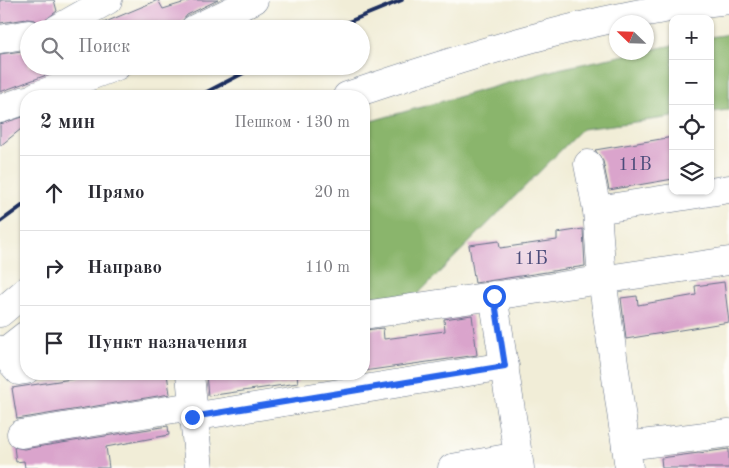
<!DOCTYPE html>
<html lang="ru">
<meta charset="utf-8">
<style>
:root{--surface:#fff;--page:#f7f7f7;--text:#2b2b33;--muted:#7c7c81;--line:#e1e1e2}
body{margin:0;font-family:"Old Standard TT",serif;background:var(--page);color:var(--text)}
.controls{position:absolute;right:15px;top:15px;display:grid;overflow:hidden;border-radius:10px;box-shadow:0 1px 4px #0004}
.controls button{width:45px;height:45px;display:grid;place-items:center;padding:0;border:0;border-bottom:1px solid var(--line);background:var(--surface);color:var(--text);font:25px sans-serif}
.compass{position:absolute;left:609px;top:15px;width:45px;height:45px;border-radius:50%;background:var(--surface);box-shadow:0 1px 4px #0004;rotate:293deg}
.stop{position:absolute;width:15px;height:15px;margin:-11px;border:4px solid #2563eb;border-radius:50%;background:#fff}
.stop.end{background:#2563eb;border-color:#fff;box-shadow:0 1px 5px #0008}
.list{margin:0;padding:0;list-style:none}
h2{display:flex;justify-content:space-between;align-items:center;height:65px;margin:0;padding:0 20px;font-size:21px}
h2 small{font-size:16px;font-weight:400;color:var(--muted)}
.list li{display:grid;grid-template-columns:32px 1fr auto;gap:15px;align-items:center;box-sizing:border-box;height:75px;padding:0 20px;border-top:1px solid var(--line)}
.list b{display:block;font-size:19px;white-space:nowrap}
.list em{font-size:16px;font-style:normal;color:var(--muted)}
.icon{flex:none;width:28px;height:28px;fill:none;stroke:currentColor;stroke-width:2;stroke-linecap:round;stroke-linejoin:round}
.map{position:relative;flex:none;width:729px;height:468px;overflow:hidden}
.search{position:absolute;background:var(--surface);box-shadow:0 1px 4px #0004;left:20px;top:20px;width:350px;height:55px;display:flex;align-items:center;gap:12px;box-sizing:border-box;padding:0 18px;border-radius:28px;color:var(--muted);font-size:19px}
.panel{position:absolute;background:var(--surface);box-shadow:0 1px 4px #0004;left:20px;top:90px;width:350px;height:290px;border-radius:20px}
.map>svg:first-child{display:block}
</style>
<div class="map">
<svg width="729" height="468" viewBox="0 0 729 468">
<rect width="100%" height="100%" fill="#fdfcf7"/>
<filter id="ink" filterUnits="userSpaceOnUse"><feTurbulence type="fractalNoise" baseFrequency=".02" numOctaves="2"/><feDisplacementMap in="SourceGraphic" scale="10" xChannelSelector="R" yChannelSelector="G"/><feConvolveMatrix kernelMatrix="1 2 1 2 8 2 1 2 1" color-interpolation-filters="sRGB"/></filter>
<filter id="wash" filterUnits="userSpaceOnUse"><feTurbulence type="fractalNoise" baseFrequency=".0096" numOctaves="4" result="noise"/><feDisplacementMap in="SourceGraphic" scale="20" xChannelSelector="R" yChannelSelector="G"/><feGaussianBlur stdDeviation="1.12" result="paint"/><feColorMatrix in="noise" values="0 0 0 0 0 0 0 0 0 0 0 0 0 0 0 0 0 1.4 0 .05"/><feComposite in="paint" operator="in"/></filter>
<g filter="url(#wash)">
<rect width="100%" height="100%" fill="#f1edd7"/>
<!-- forest -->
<g fill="#8ab56c" stroke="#527265">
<polygon points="729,34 729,110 710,112 710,37"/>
<polygon points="673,45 673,117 582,129 417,295 364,302 364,123 558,69"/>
</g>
<g id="blocks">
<!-- building -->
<g fill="#daa4cc">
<polygon points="0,0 54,0 57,11 44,21 42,26 35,20 27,19 0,23"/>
<polygon points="158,0 163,9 192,0 218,0 187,15 180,24 168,29 89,29"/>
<polygon points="29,50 29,66 71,66 0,92 0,54"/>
<polygon points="26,116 26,125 0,146 0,124"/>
<polygon points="673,137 673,179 609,190 603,161 595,150"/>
<polygon points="583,229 585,266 475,283 469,245 499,241 500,248 557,240 557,233"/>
<polygon points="724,282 729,322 626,339 621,298 637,296 638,305 696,295 695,286"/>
<polygon points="472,315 477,355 364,371 364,330 383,328 384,339 445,331 444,319"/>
<polygon points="105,374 167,374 170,394 17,419 12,388"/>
<polygon points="206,374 297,374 298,383 208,396"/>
<polygon points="168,426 169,435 106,447 109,468 25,468 24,461 16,462 14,447 24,449"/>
<polygon points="729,449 729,468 662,468 661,458"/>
</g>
</g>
</g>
<g filter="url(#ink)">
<use href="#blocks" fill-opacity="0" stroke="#667288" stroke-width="1"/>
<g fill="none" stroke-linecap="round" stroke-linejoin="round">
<!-- minor casing -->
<g stroke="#667288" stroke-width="29">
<g id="minor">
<polyline points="57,29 108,0"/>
<polyline points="194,29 254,0"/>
<polyline points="0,39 29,34"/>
<polyline points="36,96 117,66"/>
<polyline points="0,109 26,100"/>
<polyline points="588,164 597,210 602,279 629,468"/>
<polyline points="597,210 729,189"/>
<polyline points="493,295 520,468"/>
<polyline points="364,315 729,261"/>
<polyline points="0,350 19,371 26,370"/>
<polyline points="3,353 26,335"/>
<polyline points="190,374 199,468"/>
<polyline points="192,417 505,366"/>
<polyline points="21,434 192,406"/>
<polyline points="626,446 729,433"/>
<polyline points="452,468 518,456"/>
</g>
</g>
<!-- major casing -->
<g stroke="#667288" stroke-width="29">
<g id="major">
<path d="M347,96C469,55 600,13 729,0"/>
<polyline points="0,313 26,291"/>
</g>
</g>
<!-- minor -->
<use href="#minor" stroke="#fff" stroke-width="28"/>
<!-- major -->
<use href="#major" stroke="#fff" stroke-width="28"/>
<!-- rail -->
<g stroke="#1b2f5e" stroke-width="4">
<polyline points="331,29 402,0"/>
<polyline points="199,96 257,66"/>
<polyline points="0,222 26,203"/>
</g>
</g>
</g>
<g fill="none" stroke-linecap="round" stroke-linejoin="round" filter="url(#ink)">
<!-- route -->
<polyline stroke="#2563eb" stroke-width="6" points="192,417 505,366 494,296"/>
</g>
<g text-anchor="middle" stroke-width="4.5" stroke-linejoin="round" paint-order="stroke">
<!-- number labels -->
<g font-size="18" fill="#4b4c7a">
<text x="635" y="170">11В</text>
<text x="531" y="264">11Б</text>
</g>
</g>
</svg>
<div class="controls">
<button>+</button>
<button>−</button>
<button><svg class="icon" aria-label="locate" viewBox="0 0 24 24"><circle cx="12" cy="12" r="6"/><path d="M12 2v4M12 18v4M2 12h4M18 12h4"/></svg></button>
<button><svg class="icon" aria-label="layers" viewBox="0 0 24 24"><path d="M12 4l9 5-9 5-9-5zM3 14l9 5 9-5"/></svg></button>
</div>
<svg class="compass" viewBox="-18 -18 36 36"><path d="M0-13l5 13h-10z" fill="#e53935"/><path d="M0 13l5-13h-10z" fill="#7c7c81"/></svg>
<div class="stop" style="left:494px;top:296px"></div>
<div class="stop end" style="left:192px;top:417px"></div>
<div class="search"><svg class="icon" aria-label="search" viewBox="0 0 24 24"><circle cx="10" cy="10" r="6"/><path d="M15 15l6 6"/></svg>Поиск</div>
<section class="panel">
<h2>2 мин<small>Пешком · 130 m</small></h2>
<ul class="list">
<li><svg class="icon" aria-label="ahead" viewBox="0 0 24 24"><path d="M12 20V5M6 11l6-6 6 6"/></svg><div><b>Прямо</b></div><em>20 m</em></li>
<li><svg class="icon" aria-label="right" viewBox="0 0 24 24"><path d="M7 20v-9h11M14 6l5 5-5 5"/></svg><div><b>Направо</b></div><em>110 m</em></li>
<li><svg class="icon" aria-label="arrive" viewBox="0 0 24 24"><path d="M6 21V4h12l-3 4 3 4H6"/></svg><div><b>Пункт назначения</b></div></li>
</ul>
</section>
</div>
